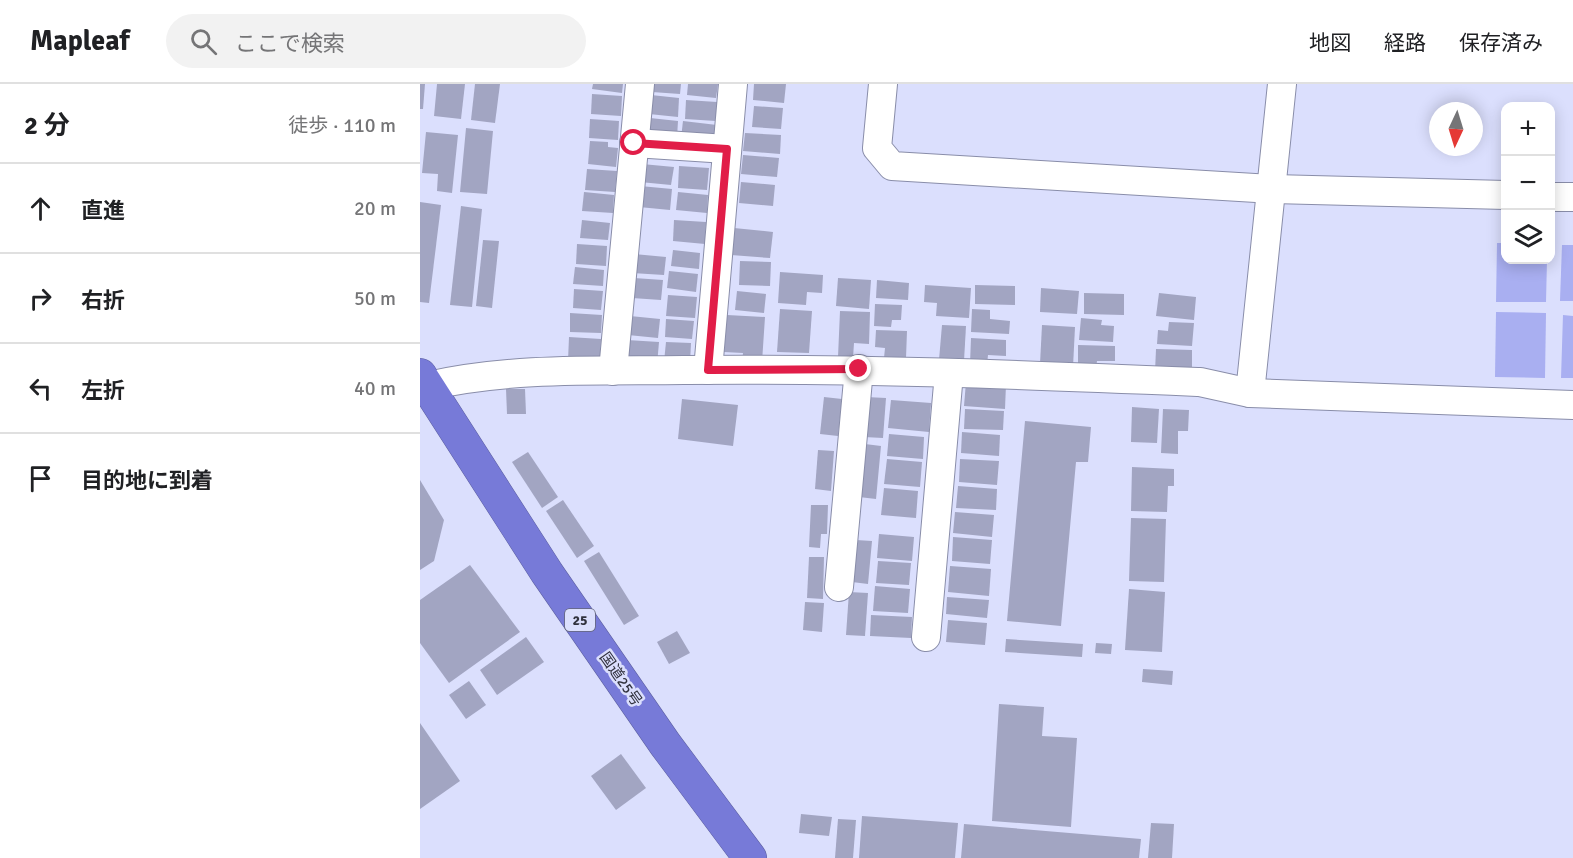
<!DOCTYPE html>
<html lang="ja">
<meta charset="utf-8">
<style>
:root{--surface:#fff;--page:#f2f2f2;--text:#202124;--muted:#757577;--line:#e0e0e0}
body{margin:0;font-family:Signika,"Noto Sans JP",sans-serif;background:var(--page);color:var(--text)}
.controls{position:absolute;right:18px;top:18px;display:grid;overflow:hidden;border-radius:12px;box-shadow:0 3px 15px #0003}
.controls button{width:54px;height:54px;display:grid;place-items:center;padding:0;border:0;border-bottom:2px solid var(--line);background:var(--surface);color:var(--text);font:30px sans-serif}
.compass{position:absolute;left:1009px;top:18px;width:54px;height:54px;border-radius:50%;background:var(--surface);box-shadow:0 3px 15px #0003;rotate:184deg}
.stop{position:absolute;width:18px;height:18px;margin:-14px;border:4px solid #e11d48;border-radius:50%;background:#fff}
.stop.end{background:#e11d48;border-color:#fff;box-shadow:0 2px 6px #0008}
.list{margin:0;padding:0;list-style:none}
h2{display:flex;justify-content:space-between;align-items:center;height:78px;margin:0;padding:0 24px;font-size:26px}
h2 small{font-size:20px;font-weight:400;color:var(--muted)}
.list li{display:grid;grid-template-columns:39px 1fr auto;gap:18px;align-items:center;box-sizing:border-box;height:90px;padding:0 24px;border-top:2px solid var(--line)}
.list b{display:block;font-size:22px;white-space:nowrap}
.list em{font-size:20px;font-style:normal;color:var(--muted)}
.icon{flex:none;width:33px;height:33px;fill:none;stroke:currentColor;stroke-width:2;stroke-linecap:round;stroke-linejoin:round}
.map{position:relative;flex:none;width:1153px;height:774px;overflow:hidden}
header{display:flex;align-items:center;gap:36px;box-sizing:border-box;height:84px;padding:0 30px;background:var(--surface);border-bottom:2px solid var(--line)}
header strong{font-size:28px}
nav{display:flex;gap:33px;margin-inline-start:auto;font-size:21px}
.search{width:420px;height:54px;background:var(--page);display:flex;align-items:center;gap:15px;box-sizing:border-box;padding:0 21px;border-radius:33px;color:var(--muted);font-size:22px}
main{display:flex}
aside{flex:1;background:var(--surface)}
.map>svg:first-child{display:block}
</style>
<header>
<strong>Mapleaf</strong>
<div class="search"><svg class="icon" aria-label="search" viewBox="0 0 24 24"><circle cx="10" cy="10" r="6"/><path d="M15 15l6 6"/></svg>ここで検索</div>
<nav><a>地図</a><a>経路</a><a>保存済み</a></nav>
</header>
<main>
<aside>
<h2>2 分<small>徒歩 · 110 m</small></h2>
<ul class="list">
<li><svg class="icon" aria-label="ahead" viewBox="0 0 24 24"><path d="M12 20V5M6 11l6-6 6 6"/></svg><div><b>直進</b></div><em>20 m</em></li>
<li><svg class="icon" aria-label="right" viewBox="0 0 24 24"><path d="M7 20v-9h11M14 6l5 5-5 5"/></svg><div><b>右折</b></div><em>50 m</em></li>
<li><svg class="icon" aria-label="left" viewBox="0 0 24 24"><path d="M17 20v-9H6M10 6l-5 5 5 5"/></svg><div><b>左折</b></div><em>40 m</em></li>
<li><svg class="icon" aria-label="arrive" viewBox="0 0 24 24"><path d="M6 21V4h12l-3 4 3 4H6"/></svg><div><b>目的地に到着</b></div></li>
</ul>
</aside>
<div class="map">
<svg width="1153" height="774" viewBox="0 0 1153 774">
<rect width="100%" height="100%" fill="#dbdffd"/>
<!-- green -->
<g fill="#a9aff1">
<polygon points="1077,159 1085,159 1086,176 1127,176 1126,218 1076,218"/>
<polygon points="1142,161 1153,161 1153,217 1140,217"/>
<polygon points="1076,228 1126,229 1125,294 1075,293"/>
<polygon points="1143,231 1153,232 1153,294 1141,294"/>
</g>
<!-- building -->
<g fill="#a2a5c2">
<polygon points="0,0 5,0 3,25 0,25"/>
<polygon points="17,0 45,0 41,35 14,32"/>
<polygon points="55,0 80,0 75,39 51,36"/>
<polygon points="173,0 203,0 202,9 172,5"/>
<polygon points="232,0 261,0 260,10 232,8"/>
<polygon points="268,0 298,0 296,14 267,11"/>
<polygon points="334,0 366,0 364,19 333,16"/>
<polygon points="172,10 202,12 201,32 171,30"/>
<polygon points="231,11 259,14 258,33 229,30"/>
<polygon points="266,16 297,18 296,37 265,35"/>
<polygon points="334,22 363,24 361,45 332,43"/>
<polygon points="230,34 258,37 257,54 228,52"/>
<polygon points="170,35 199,37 198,56 169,54"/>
<polygon points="263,37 297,41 296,57 261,54"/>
<polygon points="46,44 73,47 67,110 40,108"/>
<polygon points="6,48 38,51 32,109 17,107 18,90 2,89"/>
<polygon points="325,49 361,51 360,70 323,67"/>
<polygon points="170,57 188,58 188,63 198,64 196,83 168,80"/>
<polygon points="323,71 359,74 357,93 321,90"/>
<polygon points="222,80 254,83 251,101 220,98"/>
<polygon points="259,82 289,84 287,106 258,104"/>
<polygon points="167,85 197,87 195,108 165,106"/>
<polygon points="321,98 355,101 353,122 319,119"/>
<polygon points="220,102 252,105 250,126 219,123"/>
<polygon points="164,108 194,111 193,129 162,127"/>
<polygon points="258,108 288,111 287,129 256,126"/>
<polygon points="0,118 21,121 9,219 0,218"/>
<polygon points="41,122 62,125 52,223 30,221"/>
<polygon points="162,136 190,139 188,156 160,154"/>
<polygon points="254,136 286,138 285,160 253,157"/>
<polygon points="314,144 353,148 350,174 311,171"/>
<polygon points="63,156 79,157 72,224 56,222"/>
<polygon points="157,160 187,162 186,182 156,180"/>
<polygon points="253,166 280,169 279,185 251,182"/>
<polygon points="214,170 246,173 244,191 212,189"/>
<polygon points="320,177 351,178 350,202 319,201"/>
<polygon points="155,183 184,186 183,202 153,200"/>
<polygon points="249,187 278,190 276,208 247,204"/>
<polygon points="360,188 403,191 402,209 387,208 386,221 358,219"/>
<polygon points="214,194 243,196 241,216 212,214"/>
<polygon points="418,194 451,196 449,225 416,222"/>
<polygon points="457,196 489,199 488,216 456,214"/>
<polygon points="505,201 551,204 549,234 516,232 517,219 504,218"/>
<polygon points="555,201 595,202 595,221 555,220"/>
<polygon points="621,204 659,207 657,230 620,228"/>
<polygon points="154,205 183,207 181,226 153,224"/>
<polygon points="317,207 346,210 344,229 315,226"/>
<polygon points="664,209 704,210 704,231 664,230"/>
<polygon points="739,209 776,213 774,236 736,232"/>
<polygon points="248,211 277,213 275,234 246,232"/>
<polygon points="455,220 482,221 481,236 472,236 471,243 454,242"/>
<polygon points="360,225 392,227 389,269 357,268"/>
<polygon points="552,225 570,226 570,235 590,237 589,250 551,248"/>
<polygon points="420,227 450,228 449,260 434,259 433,274 418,273"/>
<polygon points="150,229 182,231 181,249 150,248"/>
<polygon points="307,231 345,233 342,278 322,277 323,269 304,268"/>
<polygon points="210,232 240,235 238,254 208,251"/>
<polygon points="661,234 682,236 681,241 694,242 693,258 659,256"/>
<polygon points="246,235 274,237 272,255 245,253"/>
<polygon points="749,238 774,239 772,262 737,260 738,246 748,247"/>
<polygon points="522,241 546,242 544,277 519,276"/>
<polygon points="622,241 655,243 653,283 620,280"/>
<polygon points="456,246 487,247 486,274 464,274 465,264 455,263"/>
<polygon points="149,253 181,255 180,279 148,277"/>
<polygon points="551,254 586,256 586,272 568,271 567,281 550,280"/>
<polygon points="207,256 239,258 237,281 206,278"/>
<polygon points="246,258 271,259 270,279 244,278"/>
<polygon points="658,261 695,262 695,277 677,277 676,284 658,284"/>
<polygon points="736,265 772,266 772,289 735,288"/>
<polygon points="546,298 586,300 585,325 544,322"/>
<polygon points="86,305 105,305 106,330 87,330"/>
<polygon points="404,313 422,315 418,352 400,350"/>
<polygon points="446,313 466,314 463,354 444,353"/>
<polygon points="262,315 318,321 313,362 258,355"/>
<polygon points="471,316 511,319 509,348 468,344"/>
<polygon points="712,323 739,325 737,359 711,358"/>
<polygon points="545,325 584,327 583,346 544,345"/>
<polygon points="743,325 769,326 768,347 758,347 758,370 741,369"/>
<polygon points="605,337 671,343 668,378 656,378 641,542 587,537"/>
<polygon points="542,348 580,351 579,372 541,369"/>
<polygon points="469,350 504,353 503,375 467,372"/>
<polygon points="445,360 461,362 456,415 439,413"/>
<polygon points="398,366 414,367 411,407 395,405"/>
<polygon points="108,368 138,413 122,424 92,378"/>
<polygon points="467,375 502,378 500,403 464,400"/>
<polygon points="540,375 579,377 577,401 539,398"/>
<polygon points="712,383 754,385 754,402 748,402 747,428 711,427"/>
<polygon points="0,396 24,436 14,477 0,486"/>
<polygon points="538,402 577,405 576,426 536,424"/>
<polygon points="464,404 498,407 496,434 461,431"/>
<polygon points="143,416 174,462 157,474 126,427"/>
<polygon points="391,421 408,421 407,450 401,450 400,464 389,463"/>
<polygon points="535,428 574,431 572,453 533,449"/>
<polygon points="711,434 746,435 744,498 709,497"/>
<polygon points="459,450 494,453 492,477 457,474"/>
<polygon points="533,453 572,456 570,480 532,477"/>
<polygon points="436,456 452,457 448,500 432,498"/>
<polygon points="179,468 219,532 204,541 164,477"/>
<polygon points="389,473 404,473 403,515 387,514"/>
<polygon points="458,477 491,479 489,501 456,499"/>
<polygon points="50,481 100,548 29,599 0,559 0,516"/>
<polygon points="530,482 571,485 569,512 528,508"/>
<polygon points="455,502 490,505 488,529 453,527"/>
<polygon points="709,505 745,508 742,568 705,566"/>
<polygon points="429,508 448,509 445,552 426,551"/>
<polygon points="527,513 569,516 567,534 526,530"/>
<polygon points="385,518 404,519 402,548 383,546"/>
<polygon points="451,531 492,533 491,554 450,552"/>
<polygon points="528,536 567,539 565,561 526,558"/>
<polygon points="257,547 270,569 249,580 237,558"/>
<polygon points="106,553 124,578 77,611 60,586"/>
<polygon points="586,555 663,560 662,573 585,568"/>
<polygon points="676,559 692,560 691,570 675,569"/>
<polygon points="723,585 753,587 752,601 722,598"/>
<polygon points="49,597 66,621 46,635 29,611"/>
<polygon points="579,620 624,623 622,652 657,654 651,743 572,737"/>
<polygon points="0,639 40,697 0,725"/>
<polygon points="201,670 226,704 196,726 171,692"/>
<polygon points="381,730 412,733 409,752 379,749"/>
<polygon points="442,732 538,739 535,774 439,774"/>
<polygon points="418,735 436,736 433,774 415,774"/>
<polygon points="731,739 754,740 752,774 728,774"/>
<polygon points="544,740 721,755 719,774 541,774"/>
</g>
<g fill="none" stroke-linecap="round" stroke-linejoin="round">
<!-- street casing -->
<g stroke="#898da9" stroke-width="30">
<g id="street">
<polyline points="463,0 457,64 472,82 853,105 1086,111"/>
<polyline points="214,59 307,65"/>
<polyline points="1130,113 1153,113"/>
<polyline points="288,286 313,0"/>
<polyline points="193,287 220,0"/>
<path d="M8,302C91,283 179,287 264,286C437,284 608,291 780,298L830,309L1153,321"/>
<polyline points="830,309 862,0"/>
<polyline points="419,503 439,285"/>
<polyline points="506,553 529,289"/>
</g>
</g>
<!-- highway casing -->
<g stroke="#5e61a2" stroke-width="34">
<polyline id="highway" points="0,291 127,489 245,660 330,774"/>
</g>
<!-- street -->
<use href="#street" stroke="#fff" stroke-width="28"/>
<!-- highway -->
<use href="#highway" stroke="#777ad8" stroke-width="33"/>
</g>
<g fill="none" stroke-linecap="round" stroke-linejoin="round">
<!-- route -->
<polyline stroke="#e11d48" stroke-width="8" points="214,59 307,65 288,286 439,285"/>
</g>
<g text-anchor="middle" stroke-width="5" stroke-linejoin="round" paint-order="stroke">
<!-- shield labels -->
<rect fill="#dbdffd" stroke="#646677" stroke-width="1.5" x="145" y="525" width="30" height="22" rx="4.5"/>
<g font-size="14" font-weight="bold" fill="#31323e">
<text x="160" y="541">25</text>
</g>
<!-- street labels -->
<g font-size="15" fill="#31323e" stroke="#dbdffd">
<text transform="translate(201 595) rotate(55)" y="5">国道25号</text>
</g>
</g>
</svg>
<div class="controls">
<button>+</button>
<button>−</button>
<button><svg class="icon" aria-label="layers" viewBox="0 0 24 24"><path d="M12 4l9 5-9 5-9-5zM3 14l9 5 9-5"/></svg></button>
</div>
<svg class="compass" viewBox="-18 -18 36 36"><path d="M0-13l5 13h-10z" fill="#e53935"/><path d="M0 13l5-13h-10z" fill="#757577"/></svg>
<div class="stop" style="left:214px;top:59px"></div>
<div class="stop end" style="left:439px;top:285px"></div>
</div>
</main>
